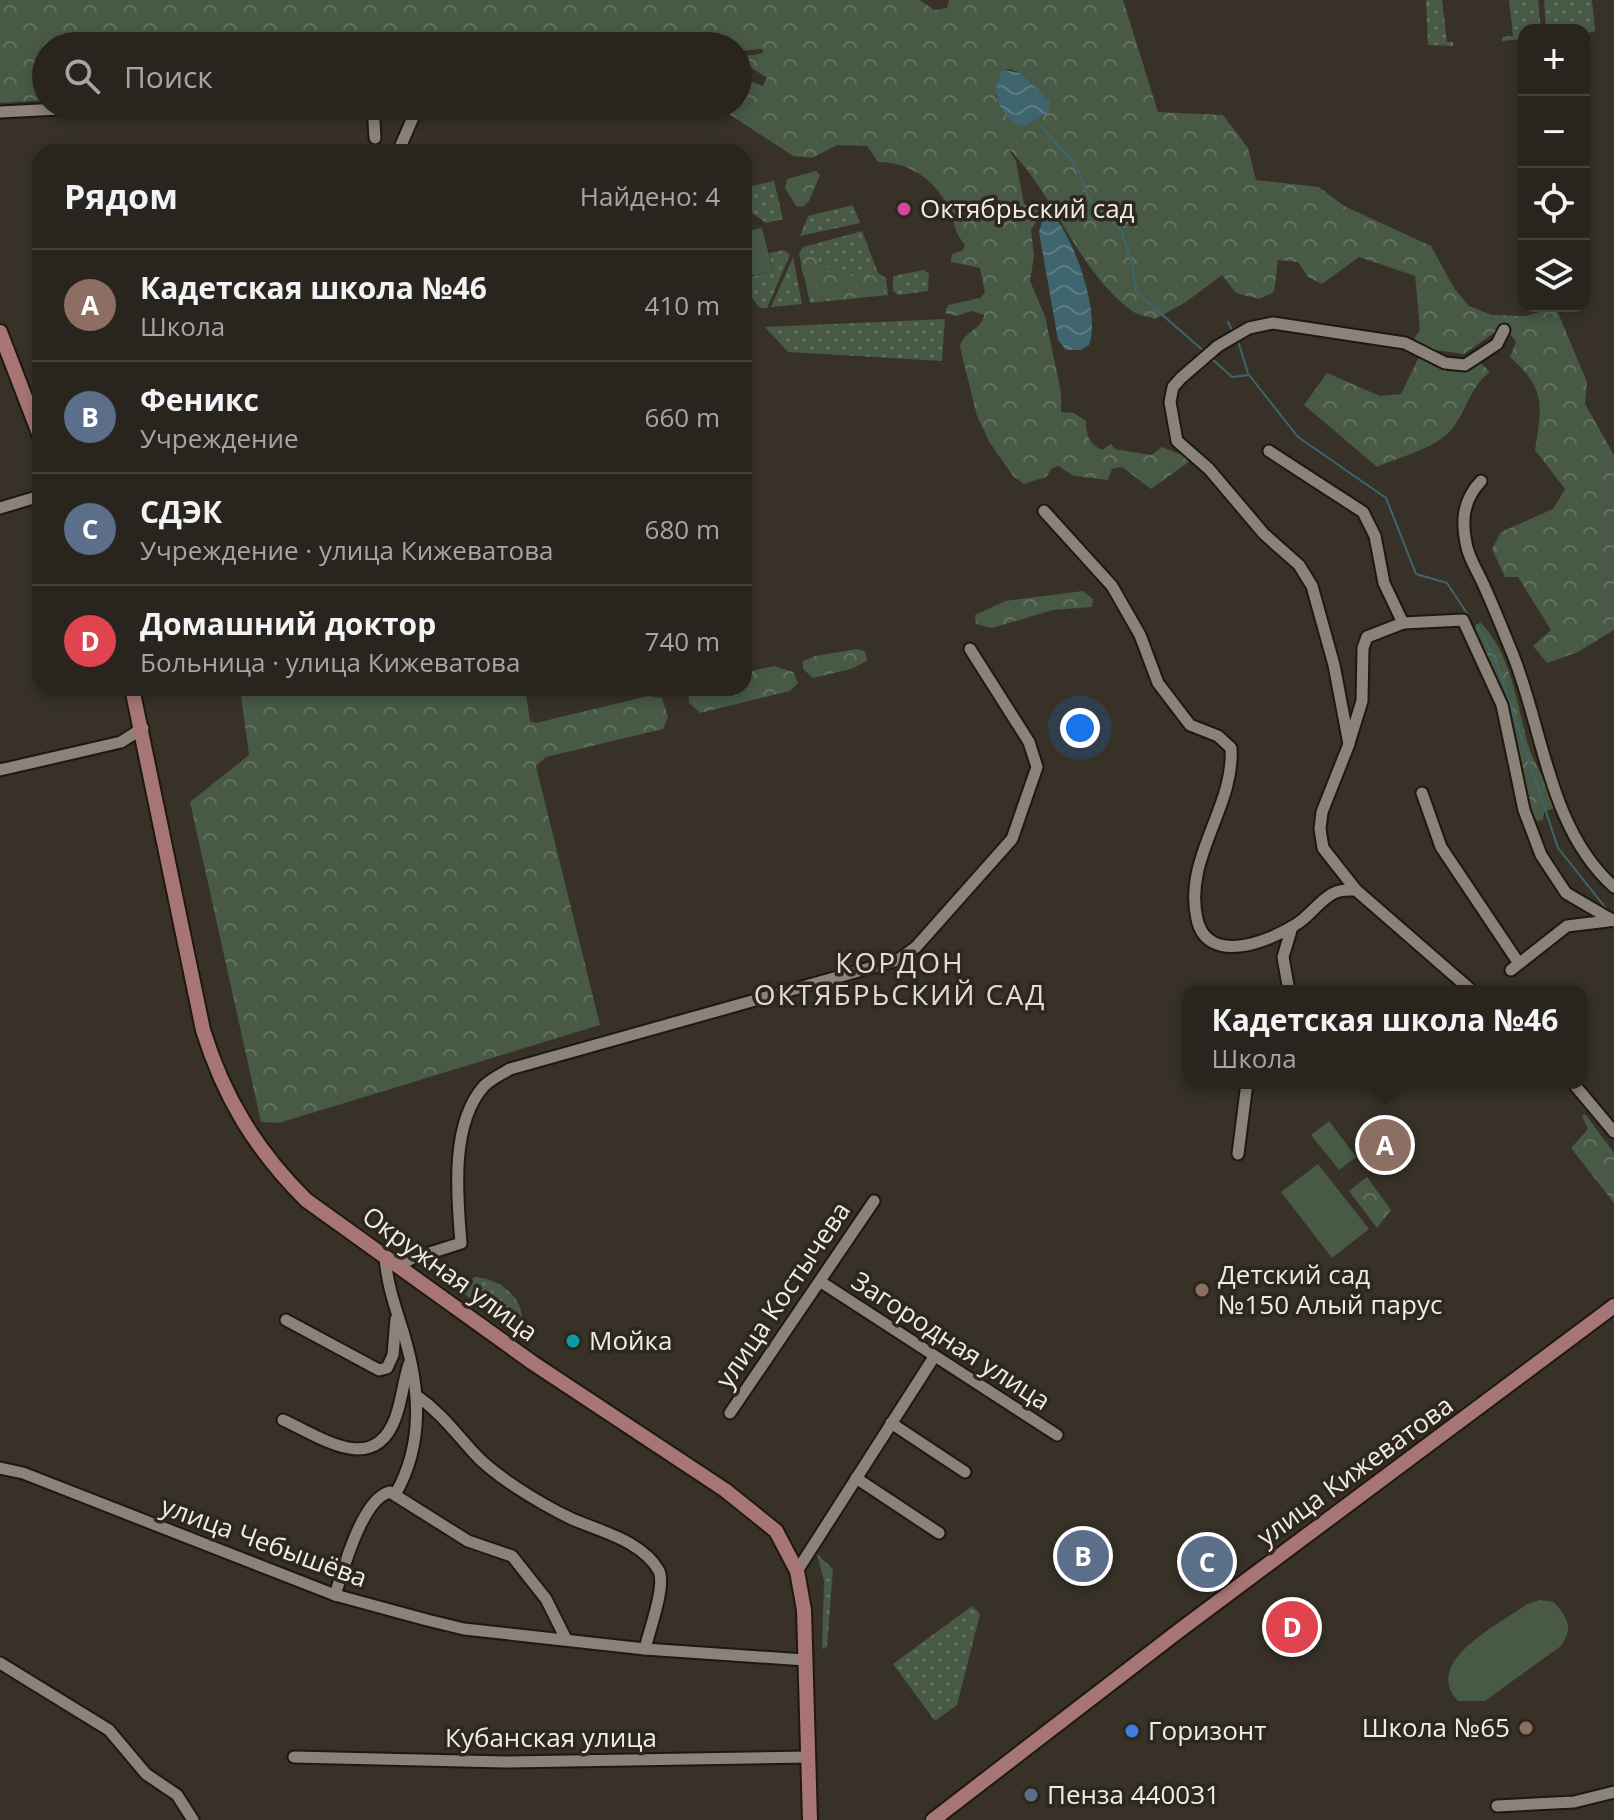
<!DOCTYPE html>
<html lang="ru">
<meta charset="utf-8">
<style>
:root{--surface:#29251e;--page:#312d27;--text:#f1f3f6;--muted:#a5a5a4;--line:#45423c;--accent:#d93025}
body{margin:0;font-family:"Open Sans",sans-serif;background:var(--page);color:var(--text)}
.controls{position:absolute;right:24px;top:24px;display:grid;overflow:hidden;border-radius:16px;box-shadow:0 4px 12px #0003}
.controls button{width:72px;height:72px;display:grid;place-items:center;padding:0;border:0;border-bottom:2px solid var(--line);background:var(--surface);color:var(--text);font:40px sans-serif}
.you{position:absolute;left:1080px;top:728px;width:28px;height:28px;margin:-20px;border:6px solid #fff;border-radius:50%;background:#1a73e8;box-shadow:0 0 0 12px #1a73e833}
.badge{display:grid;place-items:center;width:52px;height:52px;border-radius:50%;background:var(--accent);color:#fff;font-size:26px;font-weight:700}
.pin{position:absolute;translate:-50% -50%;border:4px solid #fff;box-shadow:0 2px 8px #0006}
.popup{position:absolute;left:1183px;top:985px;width:404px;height:104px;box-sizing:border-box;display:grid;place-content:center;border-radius:16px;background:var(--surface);filter:drop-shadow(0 2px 6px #0005);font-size:26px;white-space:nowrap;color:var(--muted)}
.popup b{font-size:30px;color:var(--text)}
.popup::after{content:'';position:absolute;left:50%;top:100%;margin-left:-16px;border:16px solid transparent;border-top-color:var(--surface)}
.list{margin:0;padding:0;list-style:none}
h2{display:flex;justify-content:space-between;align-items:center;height:104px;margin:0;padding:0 32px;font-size:34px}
h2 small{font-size:26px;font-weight:400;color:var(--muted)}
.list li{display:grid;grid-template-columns:52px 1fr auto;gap:24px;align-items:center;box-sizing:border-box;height:112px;padding:0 32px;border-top:2px solid var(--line)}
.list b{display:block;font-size:30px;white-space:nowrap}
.list p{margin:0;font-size:26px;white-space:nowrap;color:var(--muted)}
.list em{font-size:26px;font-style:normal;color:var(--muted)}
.icon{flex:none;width:44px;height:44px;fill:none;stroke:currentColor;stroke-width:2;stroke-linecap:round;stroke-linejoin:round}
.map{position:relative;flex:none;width:1614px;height:1820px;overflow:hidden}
.search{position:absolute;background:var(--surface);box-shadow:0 4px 12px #0003;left:32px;top:32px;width:720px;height:88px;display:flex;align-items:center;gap:20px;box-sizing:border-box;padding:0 28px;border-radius:44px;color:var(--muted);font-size:30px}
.panel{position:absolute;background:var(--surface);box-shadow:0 4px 12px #0003;left:32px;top:144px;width:720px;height:552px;border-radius:24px}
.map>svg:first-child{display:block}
</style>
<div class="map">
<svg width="1614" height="1820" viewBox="0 0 1614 1820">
<defs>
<pattern id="grass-dots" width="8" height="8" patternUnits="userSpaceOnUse" patternTransform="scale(2)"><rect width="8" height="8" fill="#485946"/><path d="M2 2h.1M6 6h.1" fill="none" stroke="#637161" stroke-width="1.8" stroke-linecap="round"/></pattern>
<pattern id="forest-crowns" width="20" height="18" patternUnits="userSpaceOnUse" patternTransform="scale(2)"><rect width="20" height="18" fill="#485946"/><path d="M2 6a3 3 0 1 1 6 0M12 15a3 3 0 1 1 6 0" fill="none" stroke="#637161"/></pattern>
<pattern id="water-waves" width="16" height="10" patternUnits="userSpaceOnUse" patternTransform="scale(2)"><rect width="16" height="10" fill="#3e656d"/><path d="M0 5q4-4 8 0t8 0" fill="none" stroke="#5a7b82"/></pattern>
</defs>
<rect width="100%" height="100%" fill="#373128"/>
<!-- grass -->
<g fill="url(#grass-dots)">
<polygon points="1426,0 1442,0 1447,42 1453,42 1453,46 1428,45"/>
<polygon points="1509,0 1538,0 1541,30 1524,30 1524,39 1502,41 1502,37 1513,36"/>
<polygon points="1544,0 1592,0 1595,31 1584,34 1584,30 1546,30"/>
<polygon points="774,181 783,219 766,223 744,207 744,188"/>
<polygon points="853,205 860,223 800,236 808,216"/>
<polygon points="862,231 878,273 886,278 888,295 810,303 799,253 803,247"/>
<path d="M784,250L790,255L767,308H761C746,295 744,274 744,255L750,277L773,271L769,253Z"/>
<polygon points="793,257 802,304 771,307"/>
<polygon points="924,270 929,274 928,291 898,295 893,291 893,276"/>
<polygon points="945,319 942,361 788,352 765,327"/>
<path d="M475,1277C503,1279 530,1302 520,1333L456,1288Z"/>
<polygon points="817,1554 833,1569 827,1647 822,1649 824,1581"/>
<polygon points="972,1606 980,1614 957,1705 935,1721 893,1664"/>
</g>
<!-- forest -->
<g fill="url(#forest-crowns)" fill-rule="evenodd">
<path d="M0,0H920L934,10L947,8L949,0H1123L1158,112L1223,115L1248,148L1256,180L1319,187L1344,206L1431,246L1454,288L1469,306L1492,315L1525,316L1556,308L1587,382L1585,404L1614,455V630L1578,652L1547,663L1533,646L1551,630L1518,577H1505L1492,549L1501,532L1553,509L1565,489L1535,450C1542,406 1546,388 1510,357L1516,342L1504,326L1464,354L1427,349L1412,342L1420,330L1415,276L1359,257L1322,284L1308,277L1298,262L1278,260L1274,292L1259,299L1236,293L1222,275L1186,302L1155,319C1147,316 1137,315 1132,311C1076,269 1056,196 1008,148L1016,161L1024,204L1030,207L1043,205L1045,208L1031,230L1034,256L1030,281L1045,316L1061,392V412L1074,413L1086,421C1086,435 1089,444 1102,450L1111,444L1115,449L1151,455L1162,447L1193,459L1151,489L1122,467L1112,469L1108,480L1074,476L1058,466L1052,468L1046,477L1024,484L1013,476L990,443L977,416L960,347C962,332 982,330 984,315L972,311L957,316L945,313L948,305L980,298L985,292L980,268L951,262L952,254L963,250L965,245C954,231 956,228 950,212C938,181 910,162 878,162L867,146L837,145L812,158L793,156L717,106H738V77L763,86L767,78L738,59C747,53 756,57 764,52L761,49L738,51V46H680L676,35L668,33L656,46H459L436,36L420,39L419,46H46V100L0,103ZM1010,69L1021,73L1047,98L1013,122L996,96L1004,70Z"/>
<polygon points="816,171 820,175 809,201 803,207 796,206 785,188 787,179"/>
<path d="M804,254L814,257L821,267L839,268L848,276H880L885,284L884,295L836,299L812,292C806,282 796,264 804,254Z"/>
<path d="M1420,355L1454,366L1482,364L1490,372C1472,385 1467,407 1455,425C1440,448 1401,456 1377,467L1304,405L1327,373L1380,396L1401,394Z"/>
<polygon points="1083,591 1093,599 1092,607 1053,610 992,628 976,624 975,615 1005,601"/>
<path d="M1480,622C1510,652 1516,698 1526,737C1531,759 1545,780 1554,800V808L1544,812L1543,820L1534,821L1510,708L1473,629Z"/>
<polygon points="857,649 865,651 867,661 851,669 813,678 803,669 803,661 815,656"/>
<polygon points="774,666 793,672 798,683 790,691 700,713 689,703 688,688 744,688 744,673"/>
<polygon points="240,688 525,688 530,721 536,723 648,696 662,698 668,717 663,729 546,757 536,766 600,1025 279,1123 261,1122 190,802 249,755"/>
<polygon points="1585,1114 1614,1153 1614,1203 1571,1148 1588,1129 1582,1116"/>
<polygon points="1367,1177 1391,1210 1377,1228 1349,1191"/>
</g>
<!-- garden -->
<g fill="#485946">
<polygon points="762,228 773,271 750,276 744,232"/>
<polygon points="1329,1121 1356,1157 1339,1170 1311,1135"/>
<polygon points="1318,1164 1369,1229 1332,1258 1281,1192"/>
<path d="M1540,1600L1554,1602C1568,1619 1574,1627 1561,1646L1485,1701H1458C1421,1662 1500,1624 1527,1604Z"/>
</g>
<!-- water -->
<g fill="url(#water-waves)">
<path d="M1004,70L1021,73L1050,101L1048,113L1024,126C1001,122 987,88 1004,70Z"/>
<path d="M1044,214L1053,215C1075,240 1101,314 1089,345L1081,350H1066L1058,340L1039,232Z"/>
</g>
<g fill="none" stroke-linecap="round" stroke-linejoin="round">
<!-- stream -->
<g stroke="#3e656d" stroke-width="2">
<polyline points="1041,126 1078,168 1088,198 1121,230 1132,263 1136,292 1206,353"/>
<polyline points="1228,322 1233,332"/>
<polyline points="1238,341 1248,373"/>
<polyline points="1210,357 1232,377 1249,375 1298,437 1386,498 1416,574 1447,583 1468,615"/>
<polyline points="1477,625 1496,661 1558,848 1609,912"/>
</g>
<!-- minor casing -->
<g stroke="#1e1811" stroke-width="15">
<g id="minor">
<polyline points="373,106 375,138"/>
<polyline points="0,112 118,106"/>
<polyline points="398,152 418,106"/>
<polyline points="1269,451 1363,512 1375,536 1384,583 1403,623"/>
<path d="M1481,481C1464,499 1461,519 1466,543C1468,558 1479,573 1485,588C1495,610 1504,633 1513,655C1544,733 1549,829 1614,887"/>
<polyline points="0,508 40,496"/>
<path d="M1044,511L1112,586L1140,635L1158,683L1190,725L1218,736L1231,748C1235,807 1183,858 1197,919C1207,966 1268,942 1295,925C1309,917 1318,902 1332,894C1339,889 1348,890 1356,890"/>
<polyline points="1349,743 1362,701 1363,648 1367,637 1403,623 1463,620 1502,705 1524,810 1541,855 1566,893 1614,921"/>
<polyline points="0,770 121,742 143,728"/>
<polyline points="1422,793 1441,847 1518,962"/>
<polyline points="1511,970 1567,926 1608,921"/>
<polyline points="1289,991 1283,957 1292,927"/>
<polyline points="1472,991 1356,890 1323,848 1320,829 1322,812 1349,744 1334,665 1312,586 1299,565 1264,534 1209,469 1177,441 1170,402 1173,387 1181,378 1218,346 1249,328 1273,323 1405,343 1445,363 1465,365 1497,344 1504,330"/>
<polyline points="1573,1083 1614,1132"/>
<polyline points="1238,1154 1247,1083"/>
<path d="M385,1257C387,1285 396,1309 404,1335C420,1389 424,1443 396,1493"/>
<path d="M399,1266L411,1259L461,1243C457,1196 450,1124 484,1086C491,1079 502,1074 510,1069L898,960L916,947L1012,839L1037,767L1029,742L970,649"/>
<polyline points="821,1282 1057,1435"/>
<polyline points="286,1320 379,1370 387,1368 393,1355 396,1319"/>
<path d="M417,1396C440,1412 454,1431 473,1452C494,1476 541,1504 570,1518C598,1531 642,1540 659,1571C666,1586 649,1631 645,1649"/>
<polyline points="730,1413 874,1201"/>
<path d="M283,1420C321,1437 373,1476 395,1419C402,1401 403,1382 409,1364"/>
<polyline points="891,1423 965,1472"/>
<polyline points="0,1468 23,1473 335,1595 427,1620 464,1629 645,1649 805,1660"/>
<polyline points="856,1478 939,1533"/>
<polyline points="797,1571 934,1357"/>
<path d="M335,1595C343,1571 362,1498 390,1492L468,1541L512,1556L546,1599L566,1639"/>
<polyline points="0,1663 109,1730 146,1774 177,1795 193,1820"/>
<polyline points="294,1757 505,1762 808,1757"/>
<polyline points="1497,1806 1574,1802 1614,1792"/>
</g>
</g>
<!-- major casing -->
<g stroke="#1e1811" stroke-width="18">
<g id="major">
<polyline points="0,332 40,436"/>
<path d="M132,688L203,1030C224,1098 256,1150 306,1200L533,1363L725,1490L776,1531L797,1571L804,1610L810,1820"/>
<polyline points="933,1820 1180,1630 1614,1306"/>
</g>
</g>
<!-- minor -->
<use href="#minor" stroke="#8b8379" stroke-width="11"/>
<!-- major -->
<use href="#major" stroke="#a87575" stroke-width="14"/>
</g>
<!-- markers -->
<circle fill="#d1479c" stroke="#2d271e" stroke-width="3" cx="904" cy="209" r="8"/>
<g fill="#8d6e63" stroke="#2d271e" stroke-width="3">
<circle cx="1202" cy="1290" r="8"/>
<circle cx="1526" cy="1728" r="8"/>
</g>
<circle fill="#0f9aa8" stroke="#2d271e" stroke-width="3" cx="573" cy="1341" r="8"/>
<circle fill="#3f7fe0" stroke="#2d271e" stroke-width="3" cx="1132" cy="1731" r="8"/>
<circle fill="#5c6f8a" stroke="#2d271e" stroke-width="3" cx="1031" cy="1795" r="8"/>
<g text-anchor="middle" stroke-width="7" stroke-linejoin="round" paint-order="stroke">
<!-- poi labels -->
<g font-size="26" fill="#efebe6" stroke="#2d271e" text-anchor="start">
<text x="920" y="218">Октябрьский сад</text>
<text x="1218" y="1284">Детский сад<tspan x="1218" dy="30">№150 Алый парус</tspan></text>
<text x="589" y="1350">Мойка</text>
<text x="1510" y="1737" text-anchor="end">Школа №65</text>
<text x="1148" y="1740">Горизонт</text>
<text x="1047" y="1804">Пенза 440031</text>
</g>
<!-- street labels -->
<g font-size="26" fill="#efebe6" stroke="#2d271e">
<text transform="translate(450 1274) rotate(36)" y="9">Окружная улица</text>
<text transform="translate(783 1295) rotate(-56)" y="9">улица Костычева</text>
<text transform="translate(951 1341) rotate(33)" y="9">Загородная улица</text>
<text transform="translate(1355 1471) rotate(-36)" y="9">улица Кижеватова</text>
<text transform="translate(264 1542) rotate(20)" y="9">улица Чебышёва</text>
<text x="551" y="1747">Кубанская улица</text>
</g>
<!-- neighbourhood labels -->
<g font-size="28" letter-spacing="2" fill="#e2dbd0" stroke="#2d271e">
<text x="900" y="973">КОРДОН<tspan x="900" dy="32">ОКТЯБРЬСКИЙ САД</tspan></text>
</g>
</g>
</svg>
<div class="controls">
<button>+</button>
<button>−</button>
<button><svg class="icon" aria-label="locate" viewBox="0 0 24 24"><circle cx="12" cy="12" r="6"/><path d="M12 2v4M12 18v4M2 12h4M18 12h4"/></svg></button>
<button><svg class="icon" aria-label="layers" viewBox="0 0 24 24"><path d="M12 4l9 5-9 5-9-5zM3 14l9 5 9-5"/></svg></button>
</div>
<div class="you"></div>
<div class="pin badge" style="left:1385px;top:1145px;background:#8d6e63">A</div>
<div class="popup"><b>Кадетская школа №46</b>Школа</div>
<div class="pin badge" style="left:1083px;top:1556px;background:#5c6f8a">B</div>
<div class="pin badge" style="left:1207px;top:1562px;background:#5c6f8a">C</div>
<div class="pin badge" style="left:1292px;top:1627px;background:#e0444e">D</div>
<div class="search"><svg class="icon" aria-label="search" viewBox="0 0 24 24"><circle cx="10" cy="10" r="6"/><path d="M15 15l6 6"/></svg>Поиск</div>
<section class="panel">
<h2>Рядом<small>Найдено: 4</small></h2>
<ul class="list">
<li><span class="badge" style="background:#8d6e63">A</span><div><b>Кадетская школа №46</b><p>Школа</p></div><em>410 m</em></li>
<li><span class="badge" style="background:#5c6f8a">B</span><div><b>Феникс</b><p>Учреждение</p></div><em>660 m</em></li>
<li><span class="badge" style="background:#5c6f8a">C</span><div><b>СДЭК</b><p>Учреждение · улица Кижеватова</p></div><em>680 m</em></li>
<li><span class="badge" style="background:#e0444e">D</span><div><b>Домашний доктор</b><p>Больница · улица Кижеватова</p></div><em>740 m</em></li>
</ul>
</section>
</div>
